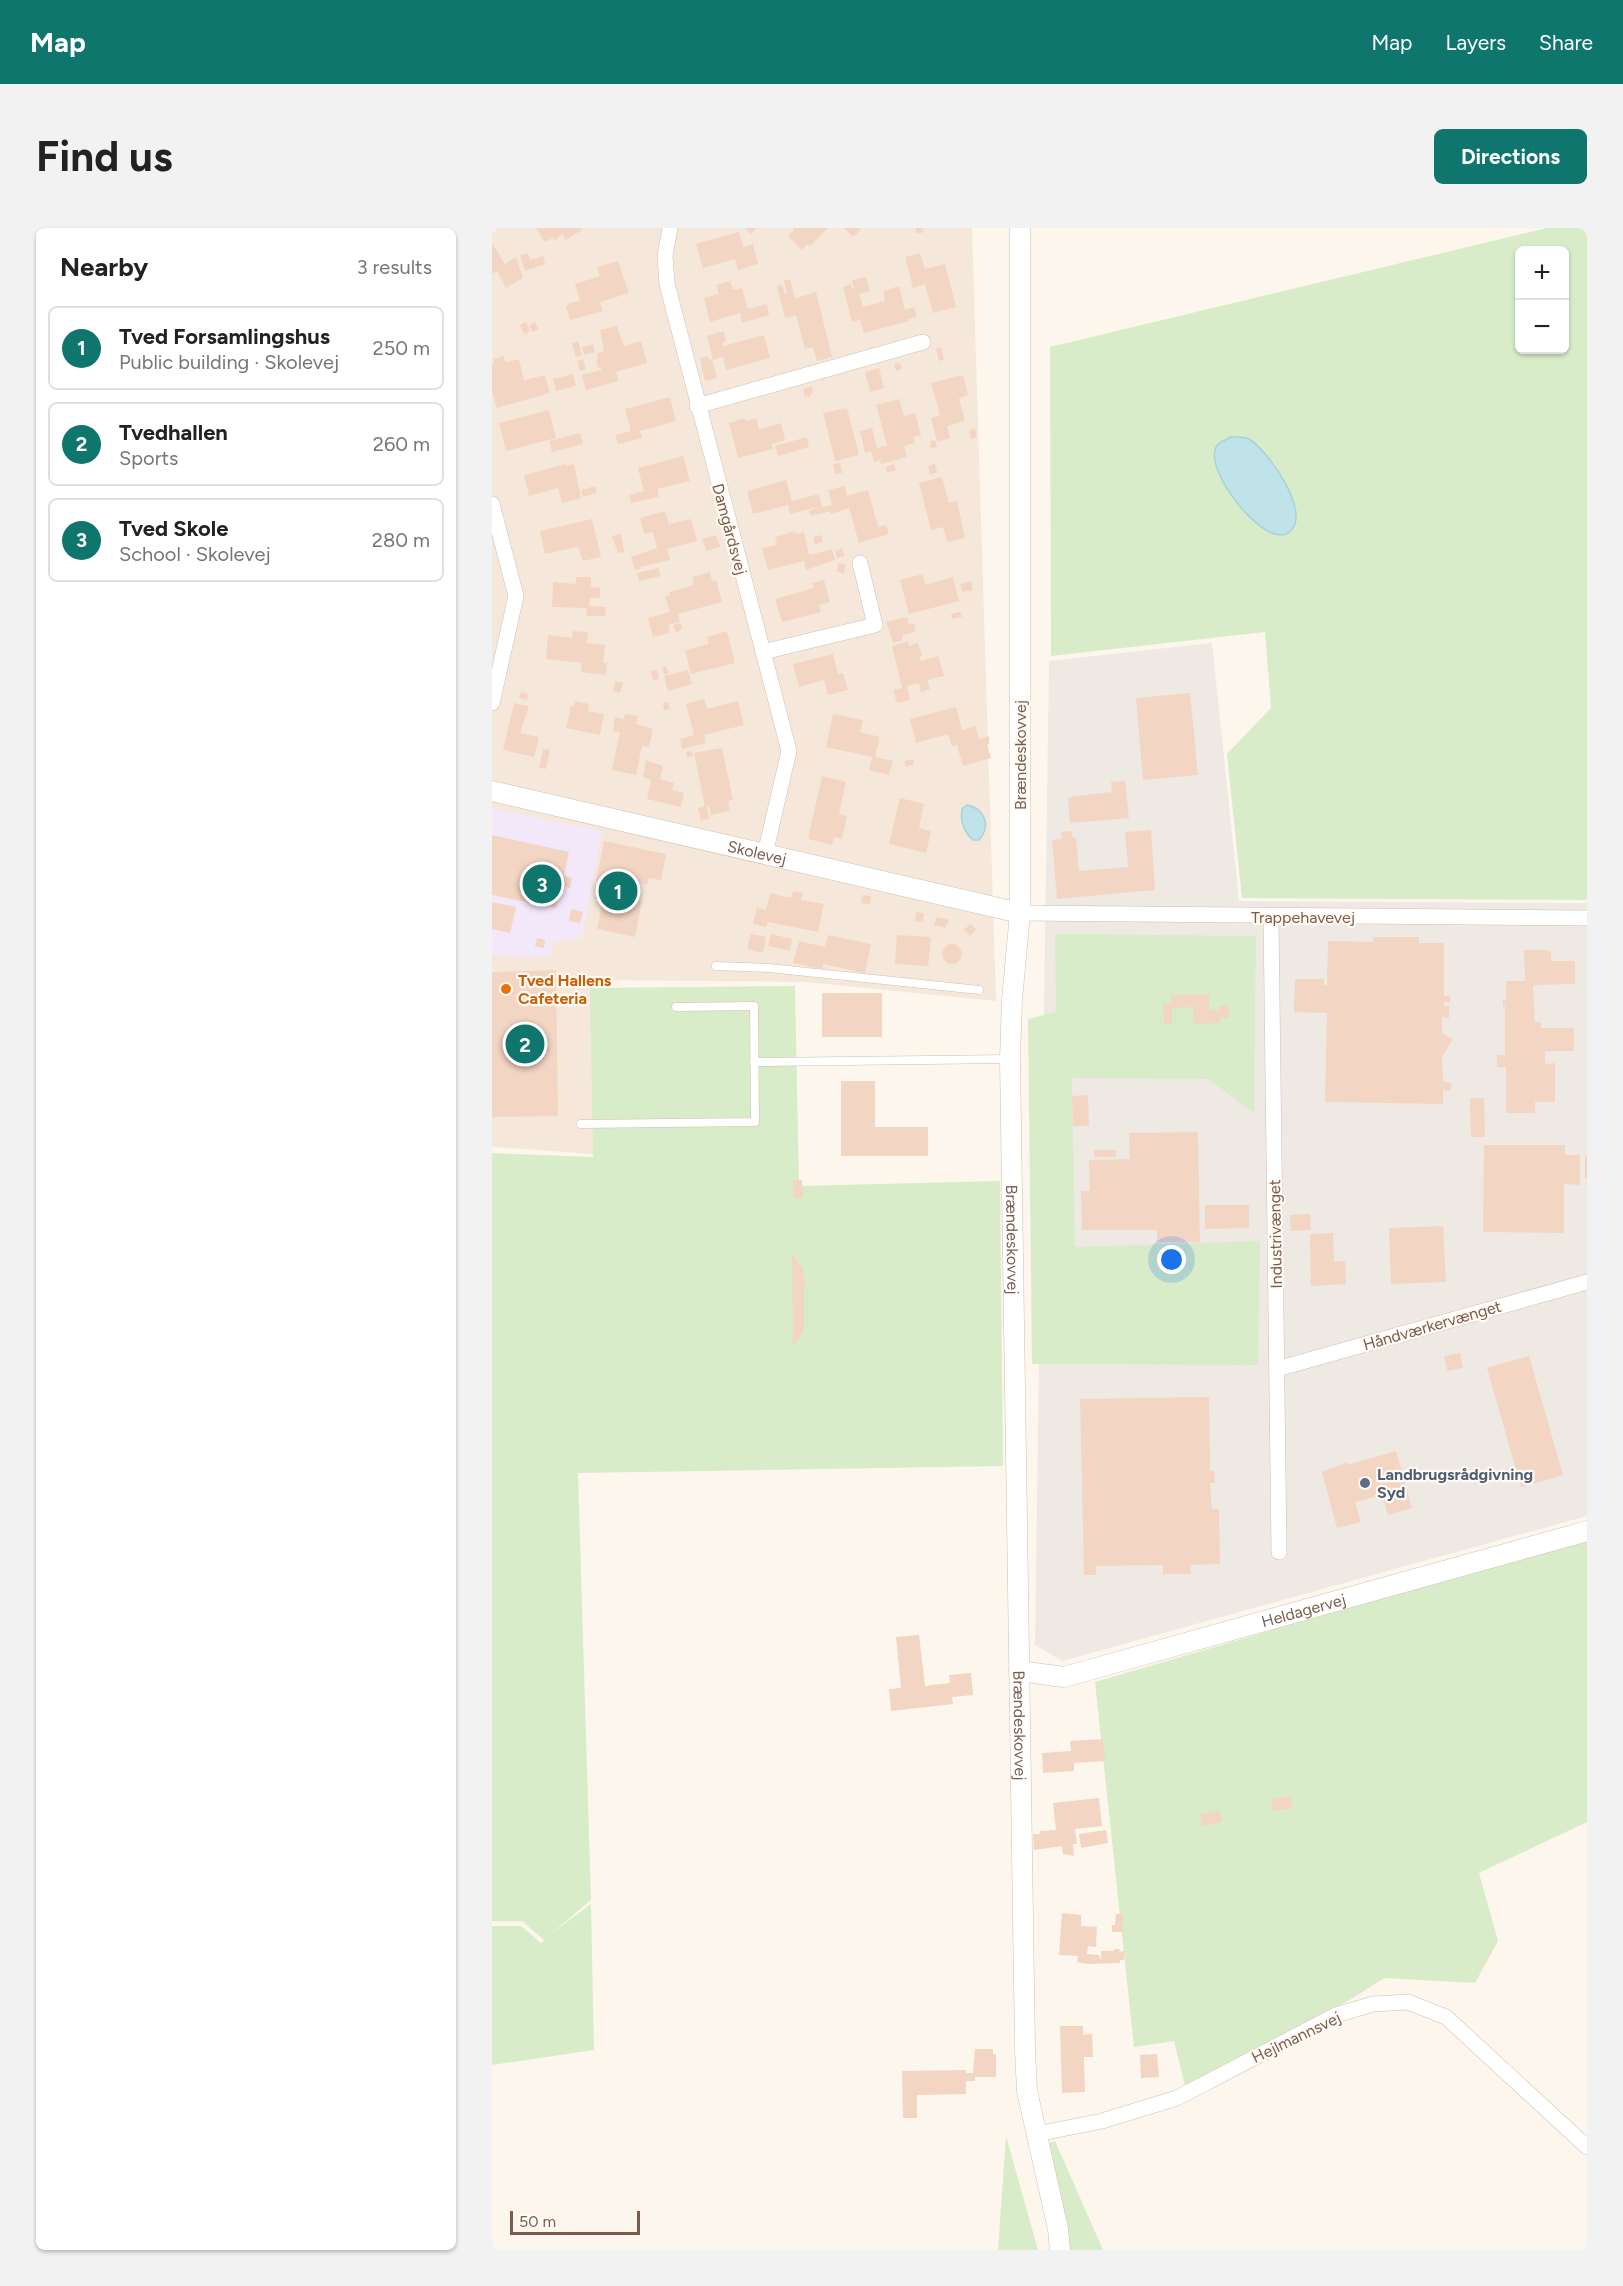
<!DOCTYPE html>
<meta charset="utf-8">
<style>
:root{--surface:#fff;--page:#f2f2f2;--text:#222;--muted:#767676;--line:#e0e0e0;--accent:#0f766e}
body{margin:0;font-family:Figtree,sans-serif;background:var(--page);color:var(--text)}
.controls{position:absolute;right:18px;top:18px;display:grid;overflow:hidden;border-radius:9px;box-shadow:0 2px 4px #0004}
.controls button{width:54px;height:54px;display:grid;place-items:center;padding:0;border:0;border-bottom:2px solid var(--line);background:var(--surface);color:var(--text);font:30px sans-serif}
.scale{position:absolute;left:18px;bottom:15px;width:130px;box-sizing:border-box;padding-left:6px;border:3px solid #7a5c4d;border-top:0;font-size:16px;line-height:21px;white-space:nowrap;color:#7a5c4d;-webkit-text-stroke:4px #fffaf3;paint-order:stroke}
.you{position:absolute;left:680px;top:1032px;width:21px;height:21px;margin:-15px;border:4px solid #fff;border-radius:50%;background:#1a73e8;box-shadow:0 0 0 9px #1a73e833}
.badge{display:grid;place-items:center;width:39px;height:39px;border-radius:50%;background:var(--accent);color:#fff;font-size:20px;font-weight:700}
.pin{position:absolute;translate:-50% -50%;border:3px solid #fff;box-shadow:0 2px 6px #0006}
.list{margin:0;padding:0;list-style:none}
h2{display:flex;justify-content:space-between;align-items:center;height:78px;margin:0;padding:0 24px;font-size:26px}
h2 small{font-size:20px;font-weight:400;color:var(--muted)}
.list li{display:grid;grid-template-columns:39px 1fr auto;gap:18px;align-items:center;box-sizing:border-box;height:84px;margin:0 12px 12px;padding:0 12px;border:2px solid var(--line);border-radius:9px}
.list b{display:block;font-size:22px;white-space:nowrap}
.list p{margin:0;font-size:20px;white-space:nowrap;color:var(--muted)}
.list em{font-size:20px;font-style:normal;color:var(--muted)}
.map{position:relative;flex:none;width:1095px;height:2022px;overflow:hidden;border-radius:9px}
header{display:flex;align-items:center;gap:36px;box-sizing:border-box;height:84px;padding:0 30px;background:var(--accent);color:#fff}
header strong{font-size:28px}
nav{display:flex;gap:33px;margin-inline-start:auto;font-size:21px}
.intro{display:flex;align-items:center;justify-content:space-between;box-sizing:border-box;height:144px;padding:0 36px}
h1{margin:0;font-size:42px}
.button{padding:15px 27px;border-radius:9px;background:var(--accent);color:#fff;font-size:21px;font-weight:700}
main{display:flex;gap:36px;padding:0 36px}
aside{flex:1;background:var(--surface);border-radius:9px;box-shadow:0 2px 4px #0004}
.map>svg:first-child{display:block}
</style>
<header>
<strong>Map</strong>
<nav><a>Map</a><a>Layers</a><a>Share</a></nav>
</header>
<div class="intro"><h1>Find us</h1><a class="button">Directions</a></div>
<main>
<aside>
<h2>Nearby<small>3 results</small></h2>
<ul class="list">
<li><span class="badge">1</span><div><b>Tved Forsamlingshus</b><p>Public building · Skolevej</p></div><em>250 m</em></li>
<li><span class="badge">2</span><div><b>Tvedhallen</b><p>Sports</p></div><em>260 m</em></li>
<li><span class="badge">3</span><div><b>Tved Skole</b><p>School · Skolevej</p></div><em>280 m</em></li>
</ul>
</aside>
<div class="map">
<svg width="1095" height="2022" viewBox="0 0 1095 2022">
<rect width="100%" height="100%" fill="#fdf6ec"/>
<!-- residential -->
<polygon fill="#f5e8da" points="0,0 480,0 504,773 313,754 101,752 101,926 0,919"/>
<!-- industrial -->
<polygon fill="#efe9e4" points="720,415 747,673 1095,675 1095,1288 570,1433 543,1417 557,433"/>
<!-- education -->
<polygon fill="#f3e8fa" points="0,580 110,603 90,710 61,714 58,729 0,728"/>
<!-- green -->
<g fill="#d8ecc9" fill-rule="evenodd">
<path d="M1055,0H1095V672L750,670L735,526L779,480L773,404L559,428L558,119ZM1028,22H1072V122H1028Z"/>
<polygon points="563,706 764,708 762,885 716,851 580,850 583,1019 768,1013 766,1137 540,1136 536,791 564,784"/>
<polygon points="303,758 307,958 508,953 511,1238 86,1245 99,1672 59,1706 99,1676 102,1822 0,1837 0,1698 29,1698 49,1715 52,1712 30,1693 0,1693 0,925 101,929 98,760"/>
<polygon points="1095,1310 1095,1594 987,1645 1006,1713 983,1755 892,1750 861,1770 694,1862 682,1813 642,1819 603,1454"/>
<polygon points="514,1908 546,2022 506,2022"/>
<polygon points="563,1913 611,2022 572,2022 553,1917"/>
</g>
<!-- water -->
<g fill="#bfe3e8" stroke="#a5d3da" stroke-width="1.5">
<path d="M739,209C745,209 752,208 757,211C775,221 823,288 796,305C772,320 712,243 724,219C726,214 734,212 739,209Z"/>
<path d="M475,577C492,580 500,598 487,612H481C472,604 468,593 470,581Z"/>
</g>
<!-- building -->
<g fill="#f3d5c3">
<polygon points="44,0 89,0 90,2 74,12 70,5 63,13 61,10 52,14"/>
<polygon points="253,0 265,0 259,6"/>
<polygon points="301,0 336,0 318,18 316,16 310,22 296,8 302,2"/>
<polygon points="352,0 367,0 369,2 361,9"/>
<polygon points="423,0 430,0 432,4 425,6"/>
<polygon points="247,4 251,19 261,16 266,36 246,42 243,31 211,40 204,16"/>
<polygon points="0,15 13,36 24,29 31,50 14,60 5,43 0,46"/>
<polygon points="36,25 38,32 51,28 53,36 33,43 28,27"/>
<polygon points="428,25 433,41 453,36 464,79 441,85 433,56 421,60 413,29"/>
<polygon points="126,33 137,65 108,74 111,83 78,92 74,78 77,77 77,75 88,73 83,56 108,48 105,39"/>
<polygon points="374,49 378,63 367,66 371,79 393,73 391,63 407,58 413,82 422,79 425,89 416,91 417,93 372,105 368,92 360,94 351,59 359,56 360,61 362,60 360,52"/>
<polygon points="298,51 303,70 324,64 340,129 325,133 321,119 313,121 304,87 293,90 285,58 290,56 293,66 295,66 292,53"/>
<polygon points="238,53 241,62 250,60 256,81 275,76 277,87 250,95 248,85 218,94 212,70 227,66 224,57"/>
<polygon points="34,94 38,103 32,106 28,97"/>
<polygon points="43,94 47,101 41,104 37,98"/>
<polygon points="125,98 132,118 149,113 155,135 124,144 126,153 94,162 90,147 109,142 109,139 106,140 104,132 106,131 105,125 112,123 108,102"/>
<polygon points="227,104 232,104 234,113 230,114 231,118 272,107 278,130 234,142 231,129 221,132 215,108"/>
<polygon points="86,113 90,127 84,129 80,115"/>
<polygon points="101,116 103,124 92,127 90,119"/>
<polygon points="449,119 452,132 447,133 444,121"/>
<polygon points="12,128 13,133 16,134 27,131 32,152 53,147 58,165 5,180 0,163 0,136 2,136 1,131"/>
<polygon points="216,128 217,132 220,131 225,150 213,153 208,130"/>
<polygon points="91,131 94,141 88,143 85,133"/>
<polygon points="408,135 410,141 404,143 402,136"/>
<polygon points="387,140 392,160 378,164 373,144"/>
<polygon points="81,146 84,158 64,163 61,151"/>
<polygon points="471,147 476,167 467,170 473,193 455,198 458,210 445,214 439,190 448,187 439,155"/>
<polygon points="320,158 321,164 318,168 313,169 311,161"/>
<polygon points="178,169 184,193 148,203 150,210 126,216 123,207 139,203 133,181"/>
<polygon points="407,171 412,188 423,185 429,207 421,209 423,215 412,218 415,229 389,236 388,232 382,234 379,223 373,225 368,203 380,200 385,220 398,217 395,217 384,177"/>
<polygon points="355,180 367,227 343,233 331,185"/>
<polygon points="57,182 64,210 14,223 7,195"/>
<polygon points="253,190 254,193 264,190 267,201 289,195 293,212 280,216 281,221 246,230 237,195"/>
<polygon points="483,201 485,209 479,211 477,202"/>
<polygon points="88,205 91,216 60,224 57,213"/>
<polygon points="315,209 317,219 286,228 283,218"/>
<polygon points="443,212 445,219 439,220 438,214"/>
<polygon points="191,228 198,253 165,261 167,269 139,275 137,267 152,263 146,240"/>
<polygon points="348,235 350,245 343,246 341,236"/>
<polygon points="74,236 74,238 82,236 89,270 70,275 66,260 37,268 32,247"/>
<polygon points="402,236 404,242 395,245 394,239"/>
<polygon points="443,236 445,244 438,247 436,238"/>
<polygon points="450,249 457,275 465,273 473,310 455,314 451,299 439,302 427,255"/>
<polygon points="294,252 300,273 327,266 330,279 340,277 336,262 353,258 355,268 376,262 386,299 394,297 397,306 367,315 357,280 339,286 338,283 319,288 317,283 326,279 298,286 296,277 261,286 255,263"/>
<polygon points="103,258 105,265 91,269 89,262"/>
<polygon points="173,283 177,296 199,291 205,313 175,321 178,332 148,339 149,341 143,342 139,329 165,320 161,304 152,306 148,290"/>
<polygon points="100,291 109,329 91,333 86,319 53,326 48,303"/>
<polygon points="303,303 304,306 312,304 317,327 340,321 343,332 314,342 312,333 276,342 270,320 285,317 283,309"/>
<polygon points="129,306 132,324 126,325 120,308"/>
<polygon points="224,307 228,319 214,323 210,311"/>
<polygon points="329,307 331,314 323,316 321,309"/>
<polygon points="350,320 353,328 345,330 343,323"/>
<polygon points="346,335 353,336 352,345 345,344"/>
<polygon points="166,340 169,348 147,353 145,345"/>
<polygon points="218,344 220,353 224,352 230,374 186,386 188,394 176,397 178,405 161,409 156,390 178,384 173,368 178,367 177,364 202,357 200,349"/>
<polygon points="431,346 433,357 461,349 467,373 417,386 408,352"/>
<polygon points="84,349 99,349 99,359 108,360 108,370 98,370 97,378 114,379 113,388 94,388 95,380 60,379 61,354 84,356"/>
<polygon points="332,352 338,374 327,377 329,384 290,394 283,371 322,360 320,355"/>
<polygon points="479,353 481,362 470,364 468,356"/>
<polygon points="468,384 470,389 460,391 459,386"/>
<polygon points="415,389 417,397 422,395 424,403 410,408 411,412 401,415 394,394"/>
<polygon points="189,395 190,401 184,405 181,397"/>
<polygon points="81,403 96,404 95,415 113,417 111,435 115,435 114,447 89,444 90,435 54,431 56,407 80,410"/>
<polygon points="235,403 243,435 199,446 193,422 217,416 215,409"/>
<polygon points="416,413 417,418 426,415 430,428 427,429 429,433 446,428 452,448 435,452 438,461 429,464 427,455 415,458 418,472 405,475 401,462 410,460 400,418"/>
<polygon points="341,426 346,446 351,445 356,462 336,467 332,452 307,459 301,436"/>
<polygon points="174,438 177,445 172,446 170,439"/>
<polygon points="165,442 167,451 161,452 159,443"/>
<polygon points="196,442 200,456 176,463 172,448"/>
<polygon points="123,453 131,455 128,465 121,463"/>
<polygon points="29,464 36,466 35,472 27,470"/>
<polygon points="698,465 706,547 651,552 644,470"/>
<polygon points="212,471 215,481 246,473 252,497 212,507 214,515 190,521 188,511 202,507 194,476"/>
<polygon points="83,473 97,476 96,483 112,486 108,507 74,500 79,478 82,479"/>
<polygon points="176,474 178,481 172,482 171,475"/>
<polygon points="22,475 37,478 28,505 47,509 42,529 11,522"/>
<polygon points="464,479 470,502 483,498 487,511 497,508 497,516 495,516 499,530 471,538 465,517 460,518 456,506 424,515 418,491"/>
<polygon points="133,486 146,488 144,496 161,501 157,519 150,518 144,547 120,542 128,504 121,503 123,489 132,491"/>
<polygon points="341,486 371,492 368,504 388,509 383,529 401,533 397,547 377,542 380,529 334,519"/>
<polygon points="230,520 241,572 236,573 238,583 219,587 217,578 215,578 217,591 209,592 206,580 215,578 213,579 202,525"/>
<polygon points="51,521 58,522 54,541 47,540"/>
<polygon points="200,523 201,528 195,529 194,524"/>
<polygon points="421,531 422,536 414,539 412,533"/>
<polygon points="154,532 171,538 168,551 182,555 180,562 192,565 189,579 155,571 159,552 151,549"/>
<polygon points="330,548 354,554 347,586 355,588 350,611 342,609 340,617 316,611"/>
<polygon points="633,553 637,590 578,595 576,569 620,564 619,554"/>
<polygon points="408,570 432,576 427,600 439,603 434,625 397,616"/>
<polygon points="659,602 663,662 565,671 560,612 570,611 569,604 580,603 581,610 584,609 587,643 636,639 633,604"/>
<polygon points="0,607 77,624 72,648 80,650 78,660 69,658 64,680 0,667"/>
<polygon points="112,613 174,626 169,652 157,650 155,657 141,654 138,669 150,672 143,709 105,701 115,652 109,651 108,654 104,653"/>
<polygon points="301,663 311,665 309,672 332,676 326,704 276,694 274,699 261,696 265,680 274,682 278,665 299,670"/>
<polygon points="370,667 379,668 378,676 369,675"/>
<polygon points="0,674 24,679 18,705 0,701"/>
<polygon points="79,681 91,684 88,695 77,693"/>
<polygon points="424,684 432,685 431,694 423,693"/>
<polygon points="445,689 457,692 453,700 442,697"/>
<polygon points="478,696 484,701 478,708 472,702"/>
<polygon points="259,706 274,709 271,725 255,721"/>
<polygon points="279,706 300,711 298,723 276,718"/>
<polygon points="336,707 379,716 373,745 331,736 330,741 301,735 307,713 333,719"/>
<polygon points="405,707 439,709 436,738 403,736"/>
<polygon points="881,709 927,709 927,715 952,715 952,768 958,768 958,774 952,774 952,778 957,778 957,790 950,789 950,805 961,811 950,829 951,853 960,856 958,863 951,862 951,876 833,874 835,785 802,784 803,751 832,751 832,757 835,757 836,713 881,714"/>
<polygon points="45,710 53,712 52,720 43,718"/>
<circle cx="460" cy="726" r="10"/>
<polygon points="1032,722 1055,722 1059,724 1059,733 1083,733 1083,756 1041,757 1043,794 1049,794 1049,800 1082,800 1082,823 1053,823 1053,836 1063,835 1063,874 1043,874 1043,885 1014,885 1014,839 1005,839 1005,827 1013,827 1013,778 1011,778 1011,772 1014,772 1014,753 1033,753"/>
<polygon points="64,742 66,888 0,889 0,744"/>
<rect x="330" y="765" width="60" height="44"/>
<polygon points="717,766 717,782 727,782 727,778 734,778 737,781 737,790 728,790 728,795 702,796 701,779 680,780 680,796 672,796 671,775 679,775 679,767"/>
<polygon points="349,853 383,853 383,899 436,899 436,928 349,928"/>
<polygon points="596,867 597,898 581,898 580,868"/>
<polygon points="978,870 992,870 993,909 979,909"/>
<polygon points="706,904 708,1014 665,1014 665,1002 590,1002 589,963 598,963 597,932 638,931 637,905"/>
<polygon points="992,917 1073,917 1073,927 1088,927 1088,957 1072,956 1072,1005 991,1004"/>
<rect x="602" y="922" width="22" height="7"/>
<rect x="1093" y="929" width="2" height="21"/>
<polygon points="301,952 310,952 311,970 302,970"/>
<polygon points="713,977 757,977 757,1000 713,1001"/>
<polygon points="818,986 819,1002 799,1003 798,987"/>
<polygon points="951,998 954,1054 899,1056 897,1000"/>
<polygon points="841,1005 842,1034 853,1033 854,1056 819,1058 818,1006"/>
<polygon points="300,1026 311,1040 312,1053 314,1053 314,1060 312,1060 312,1103 301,1117"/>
<polygon points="968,1125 971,1140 955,1143 952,1128"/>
<polygon points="1037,1128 1071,1247 1029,1259 995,1140"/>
<polygon points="717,1169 718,1243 722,1243 723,1255 718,1255 719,1269 720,1281 727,1281 728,1336 698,1337 699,1346 671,1346 671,1337 604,1338 604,1347 592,1347 588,1171"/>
<polygon points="904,1223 920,1280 896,1287 890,1267 863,1274 869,1294 845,1300 830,1244 855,1234 855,1237"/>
<polygon points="427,1407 433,1458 458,1455 457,1447 479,1445 481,1467 460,1469 461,1476 399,1483 397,1461 409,1460 404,1409"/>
<polygon points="611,1511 613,1533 582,1535 582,1543 551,1545 550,1525 579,1523 578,1513"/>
<polygon points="799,1568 800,1580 781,1583 779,1571"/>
<polygon points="607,1570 610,1598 583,1601 585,1616 581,1616 582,1628 571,1626 570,1618 542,1622 541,1606 548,1606 548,1603 564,1602 561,1575"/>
<polygon points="727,1582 730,1594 710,1598 707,1586"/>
<polygon points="614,1602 616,1615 589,1620 587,1606"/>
<polygon points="570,1685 589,1687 589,1698 605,1699 604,1719 596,1718 595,1726 607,1727 609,1732 609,1723 622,1723 622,1721 628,1721 627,1724 632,1723 632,1732 628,1732 628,1735 595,1736 585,1734 586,1728 567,1727"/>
<polygon points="624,1686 631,1686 630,1704 620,1704 620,1697 623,1697"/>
<polygon points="568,1798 591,1798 591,1807 600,1806 601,1829 592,1829 593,1864 570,1865"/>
<polygon points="483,1821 501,1821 501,1826 504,1826 504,1849 483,1849 483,1853 474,1853 474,1866 425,1867 425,1890 411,1890 410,1843 474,1842 474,1845 481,1845"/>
<polygon points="665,1826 667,1849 649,1850 648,1827"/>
</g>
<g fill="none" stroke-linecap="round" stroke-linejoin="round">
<!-- service casing -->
<g stroke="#d1beb0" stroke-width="9">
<g id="service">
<polyline points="224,738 277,740 487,762"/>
<polyline points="262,834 517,831"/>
<polyline points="89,896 263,894 262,778 184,779"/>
</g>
</g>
<!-- minor casing -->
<g stroke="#d1beb0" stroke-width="16">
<g id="minor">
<polyline points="178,0 173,28 175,56 297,523 273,626"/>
<polyline points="205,178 431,114"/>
<polyline points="0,276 24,368 0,475"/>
<polyline points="271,424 383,397 368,335"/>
<polyline points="528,685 1095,690"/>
<polyline points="779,689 787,1324"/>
<polyline points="785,1141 1095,1054"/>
<polyline points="545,1906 610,1893 685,1870 844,1787 881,1776 916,1774 954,1789 1095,1919"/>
</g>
</g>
<!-- tertiary casing -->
<g stroke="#d1beb0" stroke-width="21">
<g id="tertiary">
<path id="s1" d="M528,0V685L520,772L518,831L533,1822L535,1863L566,2001L568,2022"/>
<path id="s2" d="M0,563L528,685"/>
<path id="s3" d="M527,1443L572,1449L1095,1303"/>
</g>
</g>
<!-- service -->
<use href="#service" stroke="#fff" stroke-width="8"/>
<!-- minor -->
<use href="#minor" stroke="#fff" stroke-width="15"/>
<!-- tertiary -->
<use href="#tertiary" stroke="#fff" stroke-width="20"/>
</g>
<!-- markers -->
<circle fill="#e8710a" stroke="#fffaf3" stroke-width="2" cx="14" cy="761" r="6"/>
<circle fill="#5c6f8a" stroke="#fffaf3" stroke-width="2" cx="873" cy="1255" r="6"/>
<g text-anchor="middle" stroke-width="4.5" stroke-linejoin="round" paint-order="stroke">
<!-- street labels -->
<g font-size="16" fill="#7a5c4d" stroke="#fffaf3">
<text transform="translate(238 301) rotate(75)" y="6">Damgårdsvej</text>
<text transform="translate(528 527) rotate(-90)" y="6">Brændeskovvej</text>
<text dy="6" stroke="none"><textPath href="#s2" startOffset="272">Skolevej</textPath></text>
<text x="811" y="695">Trappehavevej</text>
<text transform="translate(783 1006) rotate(-91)" y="6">Industrivænget</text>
<text dy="6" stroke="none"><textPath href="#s1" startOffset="1012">Brændeskovvej</textPath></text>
<text transform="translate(940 1097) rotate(-16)" y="6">Håndværkervænget</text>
<text dy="6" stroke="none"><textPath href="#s3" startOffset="294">Heldagervej</textPath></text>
<text dy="6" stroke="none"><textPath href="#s1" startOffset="1498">Brændeskovvej</textPath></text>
<text transform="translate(804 1809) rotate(-26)" y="6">Hejlmannsvej</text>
</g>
<!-- food labels -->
<g font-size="16" font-weight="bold" fill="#c56008" stroke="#fffaf3" text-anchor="start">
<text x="26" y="758">Tved Hallens<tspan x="26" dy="18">Cafeteria</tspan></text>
</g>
<!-- service labels -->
<g font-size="16" font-weight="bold" fill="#4e5e75" stroke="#fffaf3" text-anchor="start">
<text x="885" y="1252">Landbrugsrådgivning<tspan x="885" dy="18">Syd</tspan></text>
</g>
</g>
</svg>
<div class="controls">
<button>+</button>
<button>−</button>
</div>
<div class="scale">50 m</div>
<div class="you"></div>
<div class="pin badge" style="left:126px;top:663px">1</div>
<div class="pin badge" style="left:33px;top:816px">2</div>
<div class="pin badge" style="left:50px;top:656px">3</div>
</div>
</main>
